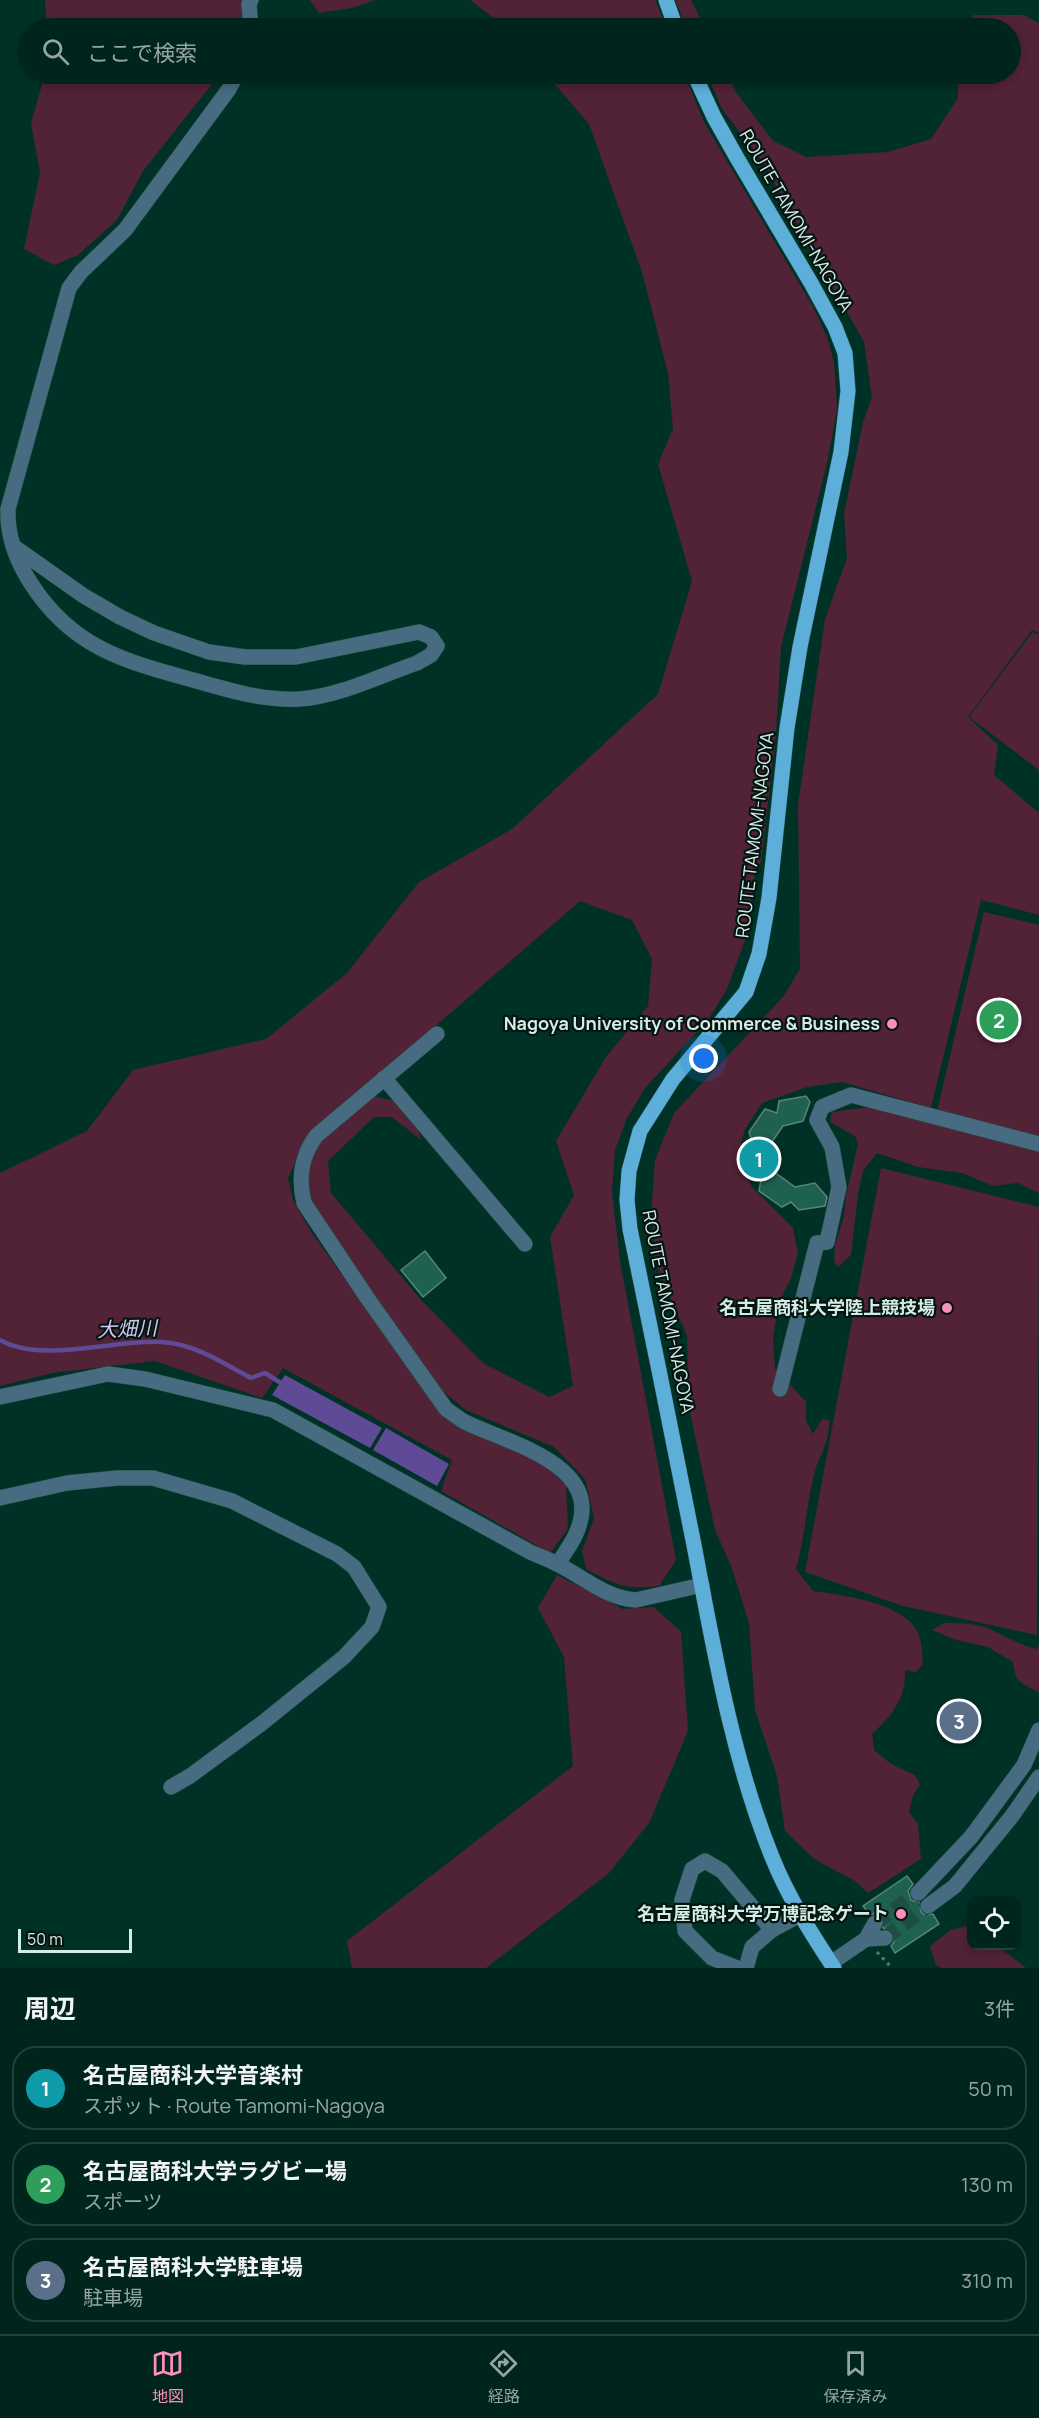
<!DOCTYPE html>
<html lang="ja">
<meta charset="utf-8">
<style>
:root{--surface:#00251d;--page:#0e312a;--text:#f1f3f6;--muted:#95a5a4;--line:#22423b;--accent:#fe8ebd}
body{margin:0;font-family:Manrope,"Noto Sans JP",sans-serif;background:var(--page);color:var(--text)}
.controls{position:absolute;right:18px;bottom:18px;display:grid;overflow:hidden;border-radius:12px;box-shadow:0 3px 9px #0003}
.controls button{width:54px;height:54px;display:grid;place-items:center;padding:0;border:0;border-bottom:2px solid var(--line);background:var(--surface);color:var(--text);font:30px sans-serif}
.scale{position:absolute;left:18px;bottom:15px;width:114px;box-sizing:border-box;padding-left:6px;border:3px solid #d4ece4;border-top:0;font-size:16px;line-height:21px;white-space:nowrap;color:#d4ece4;-webkit-text-stroke:4px #041511;paint-order:stroke}
.you{position:absolute;left:704px;top:1059px;width:21px;height:21px;margin:-15px;border:4px solid #fff;border-radius:50%;background:#1a73e8;box-shadow:0 0 0 9px #1a73e833}
.badge{display:grid;place-items:center;width:39px;height:39px;border-radius:50%;background:var(--accent);color:#fff;font-size:20px;font-weight:700}
.pin{position:absolute;translate:-50% -50%;border:3px solid #fff;box-shadow:0 2px 6px #0006}
.list{margin:0;padding:0;list-style:none}
h2{display:flex;justify-content:space-between;align-items:center;height:78px;margin:0;padding:0 24px;font-size:26px}
h2 small{font-size:20px;font-weight:400;color:var(--muted)}
.list li{display:grid;grid-template-columns:39px 1fr auto;gap:18px;align-items:center;box-sizing:border-box;height:84px;margin:0 12px 12px;padding:0 12px;border:2px solid var(--line);border-radius:24px}
.list b{display:block;font-size:22px;white-space:nowrap}
.list p{margin:0;font-size:20px;white-space:nowrap;color:var(--muted)}
.list em{font-size:20px;font-style:normal;color:var(--muted)}
.icon{flex:none;width:33px;height:33px;fill:none;stroke:currentColor;stroke-width:2;stroke-linecap:round;stroke-linejoin:round}
.map{position:relative;flex:none;width:1039px;height:1968px;overflow:hidden}
.search{position:absolute;background:var(--surface);box-shadow:0 3px 9px #0003;left:18px;right:18px;top:18px;height:66px;display:flex;align-items:center;gap:15px;box-sizing:border-box;padding:0 21px;border-radius:33px;color:var(--muted);font-size:22px}
.sheet{height:366px;background:var(--surface)}
nav{display:flex;justify-content:space-around;align-items:center;box-sizing:border-box;height:84px;border-top:2px solid var(--line);background:var(--surface);font-size:16px;color:var(--muted)}
nav a{display:grid;justify-items:center;gap:3px}
nav .on{color:var(--accent)}
.map>svg:first-child{display:block}
</style>
<div class="map">
<svg width="1039" height="1968" viewBox="0 0 1039 1968">
<rect width="100%" height="100%" fill="#003127"/>
<!-- green -->
<g fill="#522237">
<polygon points="45,0 247,0 241,28 47,28"/>
<polygon points="310,0 375,0 352,8 319,13"/>
<polygon points="470,0 655,0 667,28 507,28"/>
<polygon points="675,0 691,0 705,28 687,28"/>
<path d="M974,15H1023L1039,23V633L1032,630L968,717L998,745L994,775L1039,813V915L981,900L931,1108L842,1082L807,1087L762,1103L745,1129L739,1151L742,1167L752,1187L793,1228L798,1253L791,1278L779,1302L773,1337L775,1368L806,1402V1421L813,1434L822,1419L829,1420C830,1444 819,1454 814,1475C806,1506 805,1538 796,1569L813,1591C843,1595 907,1603 919,1635C922,1643 922,1655 923,1664L916,1672L905,1670C906,1699 892,1715 872,1734L874,1750L891,1764L915,1775L920,1785L913,1795L909,1812L918,1824L921,1859L868,1893L855,1881L814,1859L785,1831L777,1776L755,1710L749,1623L732,1568L715,1530L689,1408L687,1336L655,1262L652,1203L655,1160L674,1113L783,997L800,969L798,805L825,619L847,558L844,514L863,422L872,397L864,342L762,161L722,109L707,74H727L735,91L773,141L807,157L888,152L931,139L958,98V74H1010V28H964Z"/>
<polygon points="45,74 220,74 143,171 117,220 78,255 54,265 24,249 40,173 31,123"/>
<path d="M546,74H684L704,122L813,307L827,337L834,362L837,410L827,463L781,647L776,733L761,862L755,872L746,938L727,989L708,1020L645,1088L627,1118L615,1150L612,1191L620,1261L676,1560L659,1586C623,1590 617,1585 586,1569L582,1551L594,1518L585,1479L554,1447L466,1410L434,1384L311,1207L304,1173L316,1142L373,1096L395,1101L417,1126L421,1140L392,1117H374L328,1161L331,1193L422,1301L483,1363L549,1397L573,1386L550,1237L574,1195L556,1141L606,1057L648,1006L652,959L632,920L580,901L307,1137L288,1178L293,1200L311,1232L440,1410L472,1431L544,1465L566,1485L568,1529L550,1553L441,1491L452,1460L283,1368L262,1398L155,1361L52,1373L0,1386V1173L87,1131L133,1070L266,1039L347,973L419,882L512,829L658,694L692,581L658,464L673,429L668,373L642,272L589,124Z"/>
<polygon points="1033,632 1039,635 1039,770 969,717"/>
<polygon points="984,912 1039,925 1039,1140 936,1115"/>
<polygon points="870,1107 1039,1150 1039,1193 1018,1183 993,1186 962,1173 918,1167 877,1153 863,1171 858,1194 851,1255 838,1267 834,1261 835,1245 844,1216 846,1195 858,1144 855,1136 830,1122 832,1112"/>
<polygon points="881,1168 1039,1207 1037,1635 903,1606 805,1572"/>
<polygon points="557,1575 623,1609 654,1607 681,1632 688,1731 649,1823 609,1873 486,1968 352,1968 347,1941 573,1766 564,1657 538,1608"/>
<path d="M944,1623C958,1623 974,1623 987,1628C1004,1635 1019,1645 1037,1649L1039,1645V1692C1021,1683 1015,1683 1013,1662L988,1647L956,1640L932,1630Z"/>
<polygon points="971,1925 972,1946 998,1946 1026,1968 942,1968 936,1965 930,1946 951,1930"/>
</g>
<!-- water -->
<g fill="#5f4a95">
<polygon points="285,1375 382,1428 370,1448 272,1395"/>
<polygon points="386,1428 449,1464 437,1486 373,1450"/>
</g>
<g fill="none" stroke-linecap="round" stroke-linejoin="round">
<!-- stream -->
<path stroke="#5f4a95" stroke-width="4.5" d="M0,1340C41,1364 115,1339 162,1342C195,1344 223,1363 251,1378L265,1373L281,1383"/>
</g>
<!-- building -->
<g fill="#1e6151" stroke="#588478" stroke-width="1.5">
<polygon points="806,1096 810,1102 803,1121 783,1126 769,1146 773,1171 795,1187 815,1183 827,1197 825,1206 799,1210 791,1202 782,1207 759,1191 761,1179 750,1176 744,1149 753,1144 749,1132 765,1109 777,1113 779,1101"/>
<polygon points="425,1251 446,1278 423,1297 401,1270"/>
<polygon points="907,1876 913,1884 908,1891 911,1900 919,1902 921,1912 925,1915 933,1914 939,1924 895,1953 891,1946 894,1942 893,1933 889,1929 883,1928 883,1918 875,1913 870,1915 863,1906"/>
</g>
<g fill="none" stroke-linecap="round" stroke-linejoin="round">
<!-- minor-tunnel -->
<g stroke="#204d43" stroke-width="15" stroke-dasharray="15 8" stroke-linecap="butt">
<polyline points="875,1923 918,1893"/>
<polyline points="885,1938 928,1906"/>
</g>
<!-- minor casing -->
<g stroke="#224f45" stroke-width="16">
<g id="minor">
<polyline points="251,28 249,4 251,0"/>
<path d="M13,546L84,596L120,617L154,633L209,652L245,657H296L419,632L431,637L437,646L431,655L417,663C382,675 337,697 300,699C263,701 228,690 193,680C123,661 71,647 30,582C16,560 7,535 8,509L69,288L81,272L125,230L229,89L237,74"/>
<path d="M437,1034L316,1136C301,1157 298,1178 304,1203L368,1299L446,1409C452,1413 458,1418 465,1422C509,1444 609,1465 575,1536C570,1546 563,1555 558,1564"/>
<polyline points="384,1078 525,1244"/>
<polyline points="780,1389 817,1243 827,1242 839,1187 832,1147 817,1120 822,1107 851,1095 1039,1144"/>
<path d="M0,1397L108,1374L145,1379L273,1410L530,1552C539,1556 548,1559 557,1564C584,1577 605,1598 636,1600L702,1585"/>
<polyline points="0,1498 67,1483 117,1478 153,1478 232,1501 337,1554 354,1567 379,1607 372,1627 344,1657 261,1724 190,1776 171,1787"/>
<polyline points="918,1893 971,1837 1024,1765 1039,1730"/>
<polyline points="928,1906 955,1886 1012,1816 1039,1777"/>
<polyline points="866,1939 885,1938"/>
<polyline points="831,1963 866,1939 875,1923"/>
<polyline points="737,1968 712,1958 685,1931 682,1900 692,1869 705,1861 722,1871 772,1930 800,1915"/>
<polyline points="746,1968 752,1947 772,1930"/>
</g>
</g>
<!-- major casing -->
<g stroke="#224f45" stroke-width="16">
<g id="major">
<polyline points="666,0 676,28"/>
<path d="M694,74L714,117L737,158L811,283L835,327L845,353L848,391L841,452L800,647L787,728L769,898L759,954L746,992L673,1079L640,1131L629,1171L627,1200L630,1229C652,1334 673,1440 694,1545C714,1650 732,1758 772,1857C788,1897 811,1933 834,1968"/>
</g>
</g>
<!-- path -->
<polyline stroke="#567d73" stroke-width="3" stroke-dasharray="3 4.5" stroke-linecap="butt" points="877,1952 892,1968"/>
<!-- minor -->
<use href="#minor" stroke="#476c81" stroke-width="15"/>
<!-- major -->
<use href="#major" stroke="#5daed9" stroke-width="15"/>
</g>
<!-- markers -->
<g fill="#fe8ebd" stroke="#041511" stroke-width="2">
<circle cx="892" cy="1024" r="6"/>
<circle cx="947" cy="1308" r="6"/>
<circle cx="901" cy="1914" r="6"/>
</g>
<g text-anchor="middle" stroke-width="4.5" stroke-linejoin="round" paint-order="stroke">
<!-- street labels -->
<g font-size="18" fill="#d4ece4" stroke="#041511">
<text transform="translate(796 221) rotate(60)" y="6">ROUTE TAMOMI-NAGOYA</text>
<text transform="translate(755 835) rotate(-83)" y="6">ROUTE TAMOMI-NAGOYA</text>
<text transform="translate(668 1312) rotate(79)" y="6">ROUTE TAMOMI-NAGOYA</text>
</g>
<!-- poi labels -->
<g font-size="18" font-weight="bold" fill="#d4ece4" stroke="#041511" text-anchor="end">
<text x="880" y="1030">Nagoya University of Commerce &amp; Business</text>
<text x="935" y="1314">名古屋商科大学陸上競技場</text>
<text x="889" y="1920">名古屋商科大学万博記念ゲート</text>
</g>
<!-- water labels -->
<g font-size="20" font-style="italic" fill="#d0c7f2" stroke="#041511">
<text transform="translate(127 1329) rotate(-2)" y="7">大畑川</text>
</g>
</g>
</svg>
<div class="controls">
<button><svg class="icon" aria-label="locate" viewBox="0 0 24 24"><circle cx="12" cy="12" r="6"/><path d="M12 2v4M12 18v4M2 12h4M18 12h4"/></svg></button>
</div>
<div class="scale">50 m</div>
<div class="you"></div>
<div class="pin badge" style="left:759px;top:1159px;background:#0f9aa8">1</div>
<div class="pin badge" style="left:999px;top:1020px;background:#2e9e5b">2</div>
<div class="pin badge" style="left:959px;top:1721px;background:#5c6f8a">3</div>
<div class="search"><svg class="icon" aria-label="search" viewBox="0 0 24 24"><circle cx="10" cy="10" r="6"/><path d="M15 15l6 6"/></svg>ここで検索</div>
</div>
<section class="sheet">
<h2>周辺<small>3件</small></h2>
<ul class="list">
<li><span class="badge" style="background:#0f9aa8">1</span><div><b>名古屋商科大学音楽村</b><p>スポット · Route Tamomi-Nagoya</p></div><em>50 m</em></li>
<li><span class="badge" style="background:#2e9e5b">2</span><div><b>名古屋商科大学ラグビー場</b><p>スポーツ</p></div><em>130 m</em></li>
<li><span class="badge" style="background:#5c6f8a">3</span><div><b>名古屋商科大学駐車場</b><p>駐車場</p></div><em>310 m</em></li>
</ul>
</section>
<nav>
<a class="on"><svg class="icon" aria-label="map" viewBox="0 0 24 24"><path d="M3 6l6-2 6 2 6-2v14l-6 2-6-2-6 2zM9 4v14M15 6v14"/></svg>地図</a>
<a><svg class="icon" aria-label="directions" viewBox="0 0 24 24"><path d="M12 3l9 9-9 9-9-9zM9 14v-3h6M13 9l2 2-2 2"/></svg>経路</a>
<a><svg class="icon" aria-label="saved" viewBox="0 0 24 24"><path d="M7 4h10v16l-5-4-5 4z"/></svg>保存済み</a>
</nav>
